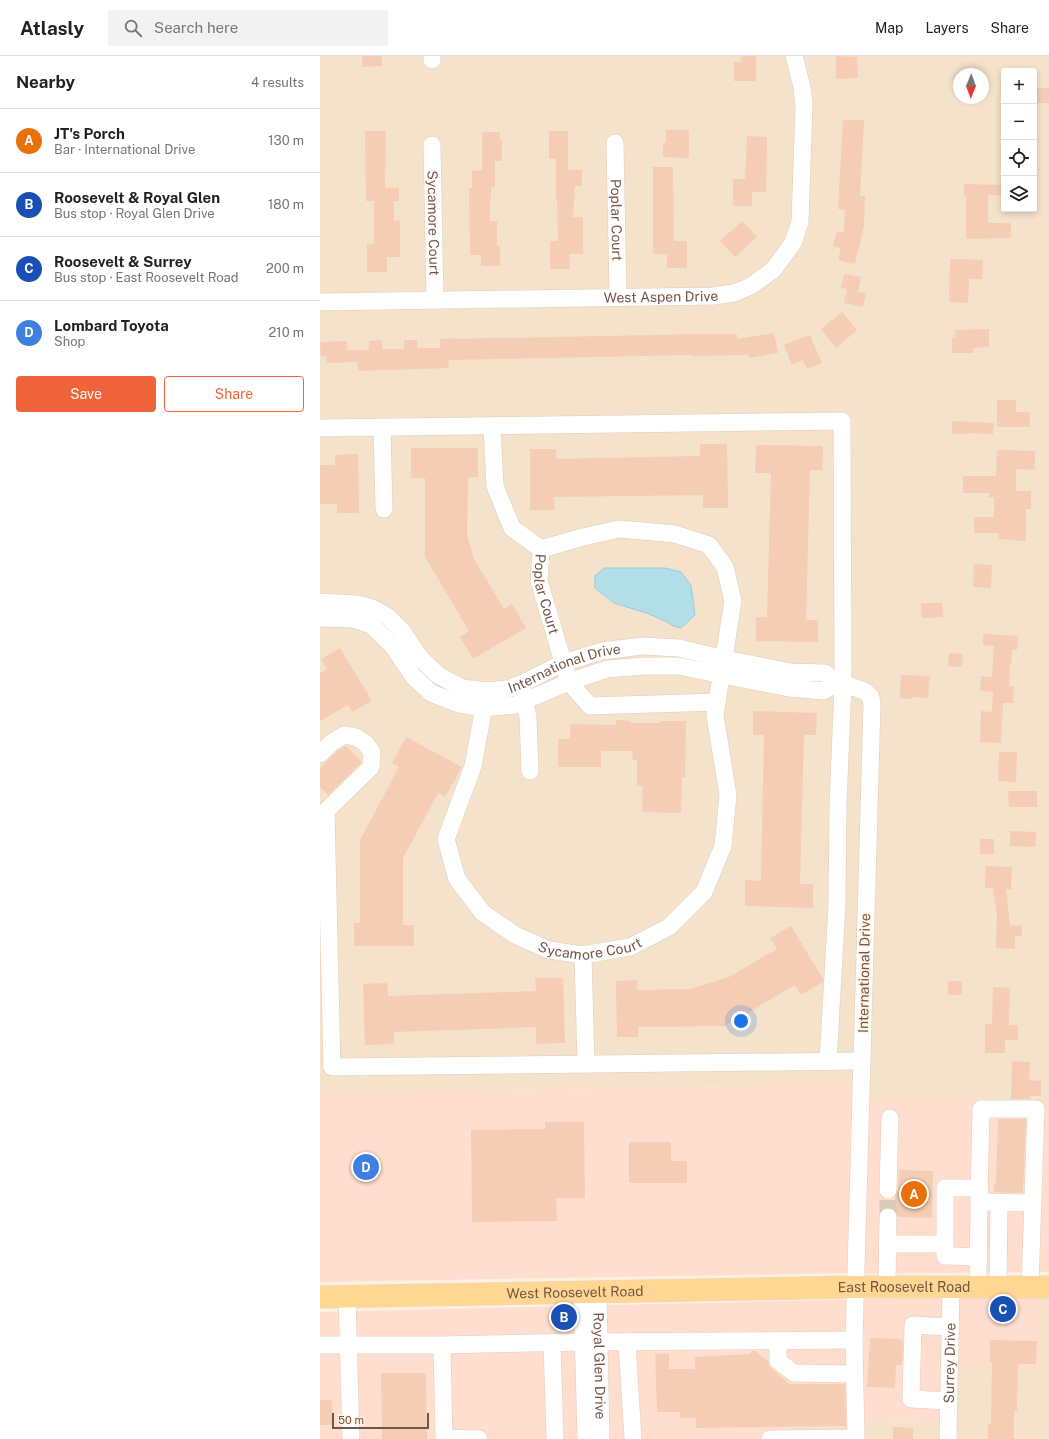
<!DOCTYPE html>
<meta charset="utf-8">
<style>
:root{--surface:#fff;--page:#f2f2f2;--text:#222;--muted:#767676;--line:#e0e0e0;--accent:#ef633b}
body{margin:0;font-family:"Public Sans",sans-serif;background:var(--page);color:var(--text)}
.controls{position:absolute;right:12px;top:12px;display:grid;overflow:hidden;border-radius:4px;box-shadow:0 2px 6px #0003}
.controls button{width:36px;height:36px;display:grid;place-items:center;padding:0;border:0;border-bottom:1px solid var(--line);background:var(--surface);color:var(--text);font:20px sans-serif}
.compass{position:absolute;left:633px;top:12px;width:36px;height:36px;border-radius:50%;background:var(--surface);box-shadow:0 2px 6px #0003;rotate:181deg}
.scale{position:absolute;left:12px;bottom:10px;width:97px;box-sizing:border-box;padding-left:4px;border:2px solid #745645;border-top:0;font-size:11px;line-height:14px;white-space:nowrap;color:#745645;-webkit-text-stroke:3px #fff5e5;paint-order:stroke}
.you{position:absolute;left:421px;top:965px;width:14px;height:14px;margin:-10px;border:3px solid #fff;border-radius:50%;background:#1a73e8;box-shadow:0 0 0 6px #1a73e833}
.badge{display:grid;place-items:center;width:26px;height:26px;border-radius:50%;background:var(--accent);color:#fff;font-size:13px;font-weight:700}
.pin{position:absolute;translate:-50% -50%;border:2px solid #fff;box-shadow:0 1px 4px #0006}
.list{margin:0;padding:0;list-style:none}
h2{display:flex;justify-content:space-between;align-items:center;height:52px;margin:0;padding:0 16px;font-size:17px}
h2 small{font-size:13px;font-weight:400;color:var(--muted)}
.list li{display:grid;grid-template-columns:26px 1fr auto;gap:12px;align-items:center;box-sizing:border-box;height:64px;padding:0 16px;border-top:1px solid var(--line)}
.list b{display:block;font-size:15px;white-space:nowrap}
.list p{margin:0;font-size:13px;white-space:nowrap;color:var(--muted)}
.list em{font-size:13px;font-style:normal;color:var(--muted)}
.actions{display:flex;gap:8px;padding:12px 16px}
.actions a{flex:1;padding:9px 0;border:1px solid var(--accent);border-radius:4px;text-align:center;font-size:14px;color:var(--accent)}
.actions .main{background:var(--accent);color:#fff}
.icon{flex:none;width:22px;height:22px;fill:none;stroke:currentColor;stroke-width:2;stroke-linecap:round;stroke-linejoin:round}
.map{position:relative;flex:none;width:729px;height:1383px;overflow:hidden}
header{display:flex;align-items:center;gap:24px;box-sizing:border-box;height:56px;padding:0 20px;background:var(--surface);border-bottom:1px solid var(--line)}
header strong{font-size:19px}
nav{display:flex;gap:22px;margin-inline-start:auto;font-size:14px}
.search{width:280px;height:36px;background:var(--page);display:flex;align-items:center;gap:10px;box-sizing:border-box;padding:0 14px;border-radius:4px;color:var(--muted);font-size:15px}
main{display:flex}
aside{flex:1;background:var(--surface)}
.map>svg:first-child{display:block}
</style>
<header>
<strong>Atlasly</strong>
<div class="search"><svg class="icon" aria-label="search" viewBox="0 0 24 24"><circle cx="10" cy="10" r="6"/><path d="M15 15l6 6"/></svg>Search here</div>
<nav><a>Map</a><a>Layers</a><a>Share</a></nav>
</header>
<main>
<aside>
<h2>Nearby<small>4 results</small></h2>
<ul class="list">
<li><span class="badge" style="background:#e8710a">A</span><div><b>JT's Porch</b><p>Bar · International Drive</p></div><em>130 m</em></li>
<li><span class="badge" style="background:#1a4fb4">B</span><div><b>Roosevelt &amp; Royal Glen</b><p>Bus stop · Royal Glen Drive</p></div><em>180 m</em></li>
<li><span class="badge" style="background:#1a4fb4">C</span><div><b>Roosevelt &amp; Surrey</b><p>Bus stop · East Roosevelt Road</p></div><em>200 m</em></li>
<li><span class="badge" style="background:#3f7fe0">D</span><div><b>Lombard Toyota</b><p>Shop</p></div><em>210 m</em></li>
</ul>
<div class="actions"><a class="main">Save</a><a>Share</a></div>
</aside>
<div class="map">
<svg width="729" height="1383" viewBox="0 0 729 1383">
<rect width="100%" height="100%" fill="#fdf1dd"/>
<!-- residential -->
<g fill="#f5e2cb" fill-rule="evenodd">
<path d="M0,0H729V1044H546L536,1028L0,1037ZM684,15H714V153H684ZM639,18H663V42H639Z"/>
<polygon points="720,1241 729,1241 729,1383 545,1383 546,1367 633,1366 633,1309"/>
</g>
<!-- commercial -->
<g fill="#ffded0">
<polygon points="536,1028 528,1217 0,1226 0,1037"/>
<polygon points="546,1044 729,1044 729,1216 541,1218"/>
<polygon points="720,1241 720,1312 634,1309 634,1366 546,1367 545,1383 0,1383 0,1256 546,1243"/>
</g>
<!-- water -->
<polygon fill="#b2dfe7" stroke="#97cfd9" points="284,512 345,512 361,516 371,529 375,559 361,572 353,570 347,566 329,558 294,547 275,532 275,520"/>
<!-- building -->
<g fill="#f4cdb4">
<polygon points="42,0 62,0 62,10 42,11"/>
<polygon points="421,0 436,0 436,25 414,25 414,6 421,6"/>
<polygon points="516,0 537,1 538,22 516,23"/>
<rect x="717" y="32" width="12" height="15"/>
<polygon points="523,64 544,64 540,140 545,140 544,170 535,208 518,204 521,192 513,190 517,175 524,177 525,154 518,153"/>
<polygon points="346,74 369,74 369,102 343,101 343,87 346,87"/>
<polygon points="45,75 66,75 65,132 79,132 79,145 74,145 74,165 80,164 80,201 67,201 67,216 47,216 47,188 54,188 54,145 46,145"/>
<polygon points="229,75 248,75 248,114 262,114 262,130 255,130 253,161 263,161 263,198 249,198 250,213 230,213 230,185 238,185 237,142 236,142 236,103 229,103"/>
<polygon points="162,76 180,76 180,84 182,84 182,105 175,105 175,131 171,131 171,143 170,143 170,165 177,165 177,190 180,190 180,210 161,210 161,199 150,199 149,132 152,132 152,115 162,114"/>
<polygon points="427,80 447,81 446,136 432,136 432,150 413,150 413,123 425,123"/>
<polygon points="333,111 353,111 354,185 367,185 367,212 347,212 347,198 333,198"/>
<polygon points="644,128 684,129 684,139 668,139 668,167 691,167 691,182 646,183 646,141 644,141"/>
<polygon points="422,165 437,181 415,201 400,185"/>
<polygon points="630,203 663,204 662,223 649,223 648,247 629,246"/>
<polygon points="524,218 541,221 538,236 546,237 543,251 524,247 527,233 521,232"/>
<polygon points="522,256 537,274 516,292 501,273"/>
<polygon points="669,273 669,291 653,292 653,297 632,297 632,282 635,282 635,274"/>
<polygon points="454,277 458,297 429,302 429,299 371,300 371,299 128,304 129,312 38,315 37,306 7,307 6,300 1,300 0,286 27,285 27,294 49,294 49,285 62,284 62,293 84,293 84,284 97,284 97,292 120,292 120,283 133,282 133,283 381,278 417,278 417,283"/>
<polygon points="490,279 502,307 487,313 483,304 472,309 464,289"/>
<polygon points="677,344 696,344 696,356 710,356 710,371 677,371"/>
<polygon points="632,365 674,367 673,378 648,377 648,378 632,378"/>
<polygon points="380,388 407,388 408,452 383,452 383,439 234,441 235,454 210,454 210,393 236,393 236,403 380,400"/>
<polygon points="436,389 503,390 502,414 490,414 486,564 498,564 498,586 436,585 436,561 447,561 451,417 435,417"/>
<polygon points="91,392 158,392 158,421 148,421 147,479 154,503 184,553 192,548 206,572 153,603 140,581 149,575 105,501 105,422 91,422"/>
<polygon points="677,394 715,395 715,414 696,413 696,435 711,435 711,453 706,453 706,485 679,483 679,477 654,477 654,461 674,461 674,441 669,441 669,437 643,437 643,420 676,420"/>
<polygon points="38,398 39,457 17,457 17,448 0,448 0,409 15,409 15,399"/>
<polygon points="654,508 672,509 671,532 653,531"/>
<polygon points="601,547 622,547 623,561 602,562"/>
<polygon points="663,578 698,580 697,594 692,594 691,609 690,609 689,630 694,630 693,647 683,647 681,687 660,686 661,655 672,656 673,636 660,635 661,620 672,621 674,590 663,589"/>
<polygon points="20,592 52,645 32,656 28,649 0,665 0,617 7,613 1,603"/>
<polygon points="629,597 643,598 642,611 628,610"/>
<polygon points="581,619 610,620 608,642 592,641 592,643 580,642"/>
<polygon points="433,655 497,657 496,679 484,679 480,828 493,828 493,852 425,850 425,824 441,825 444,679 433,679"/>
<polygon points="296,664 310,665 310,667 340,667 340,665 366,665 365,721 362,721 361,757 322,756 323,730 317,730 317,704 312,704 313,695 281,695 281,711 238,711 238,683 250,683 250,668 296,669"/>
<polygon points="86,681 142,711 125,741 118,737 83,802 83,869 94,869 94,890 34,890 34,867 40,867 40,784 79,711 72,707"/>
<polygon points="26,690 41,705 41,707 8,739 0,731 0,712 17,695"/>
<polygon points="679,696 697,696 696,726 678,725"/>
<polygon points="688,735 717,735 717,751 689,751"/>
<polygon points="690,775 716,776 715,791 690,790"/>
<rect x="660" y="783" width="14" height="15"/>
<polygon points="666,810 692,811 691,833 686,833 690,869 702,870 702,880 695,880 695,893 676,892 677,859 673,832 665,832"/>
<polygon points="471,870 503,923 503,926 481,939 475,929 405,970 318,971 318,981 297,981 296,925 317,924 317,934 371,933 409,921 457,893 450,882"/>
<polygon points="215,922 243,922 245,987 216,988 216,971 74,976 74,988 45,989 43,928 67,927 68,940 216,935"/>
<rect x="628" y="925" width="14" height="14"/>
<polygon points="673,931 690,932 689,969 698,969 698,984 685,984 685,997 665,997 665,968 672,968"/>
<polygon points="692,1005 710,1006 709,1024 721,1025 721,1040 710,1040 710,1043 691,1043"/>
<polygon points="678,1063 706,1063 703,1137 674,1136 674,1128 676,1128"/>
<polygon points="225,1066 264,1066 265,1142 236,1142 237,1165 152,1166 151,1074 225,1073"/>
<polygon points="309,1086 351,1086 351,1105 367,1105 367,1127 309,1127"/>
<polygon points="579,1114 613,1115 612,1162 578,1161 575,1154 575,1141 578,1134"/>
<polygon points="550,1282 580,1283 583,1286 582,1309 576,1309 575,1332 547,1331"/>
<polygon points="670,1284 717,1285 716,1308 698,1308 697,1355 694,1355 694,1383 668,1383 668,1368 671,1368 672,1307 670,1307"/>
<polygon points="432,1295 435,1295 448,1305 449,1309 452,1313 469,1328 525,1328 526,1370 376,1372 376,1362 360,1362 360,1356 337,1356 335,1298 349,1298 349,1313 375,1313 375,1301 430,1298"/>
<polygon points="61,1317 106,1317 107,1383 62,1383"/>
<polygon points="0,1344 12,1344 13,1369 0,1369"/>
<polygon points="573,1371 593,1372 593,1383 573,1383"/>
</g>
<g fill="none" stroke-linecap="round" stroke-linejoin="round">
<!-- minor-tunnel -->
<polyline stroke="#dbcab7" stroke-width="17" stroke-dasharray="17 8" stroke-linecap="butt" points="568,1161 568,1134"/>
<!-- minor casing -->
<g stroke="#e1ccb9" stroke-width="18">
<g id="minor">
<polyline points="112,0 112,4"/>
<path id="s1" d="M295,87L298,241"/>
<path id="s2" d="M112,89L115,244"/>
<path id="s3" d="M0,246L394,240L414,237L431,230L453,214L473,187L480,166L484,49L482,31L474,0"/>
<polyline points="172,370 175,430 192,472 221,493"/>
<polyline points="62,371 64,453"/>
<polyline points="0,372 522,365 523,627 518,749 517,849 508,1006"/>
<path id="s4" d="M221,493L219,525L249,626L270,650L397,646"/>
<path id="s5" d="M0,546L37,548L52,552L67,560L82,575L101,603L118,619L142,632L167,635L187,633L201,628L243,607L282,595L322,590L359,592L404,603L471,616L505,617L516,627"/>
<polyline points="0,562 33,563 51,569 72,589 93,620 111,637 139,648 164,652 195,649 249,626 287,613 324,610 358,610 469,632 504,635 516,627 523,627 546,636 551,641 552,649 534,1284 536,1382 450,1383"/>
<path id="s6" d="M167,635L153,710L126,783L137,823L163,857L195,879L229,894L263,899L310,891L349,871L384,836L403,790L408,739L395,659L413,545L405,511L389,489L355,478L299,473L263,481L221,493"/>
<polyline points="202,636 208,661 210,715"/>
<polyline points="0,698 11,687 24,679 36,681 45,687 52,696 51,711 6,755 12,1011 542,1005"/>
<polyline points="263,899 266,1008"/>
<polyline points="568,1134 570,1062"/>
<polyline points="567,1188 624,1188"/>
<polyline points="659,1201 625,1200 625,1132 660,1132"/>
<polyline points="567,1231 568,1161"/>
<polyline points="658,1231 659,1146"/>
<polyline points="678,1231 679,1146"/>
<polyline points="710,1231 716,1053 661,1053 659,1146 713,1147"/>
<polyline points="262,1236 266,1383"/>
<path id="s7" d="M278,1236L281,1383"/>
<polyline points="27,1241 31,1383"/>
<polyline points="458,1285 458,1305 474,1317 534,1318"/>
<polyline points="307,1286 313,1383"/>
<polyline points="232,1287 235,1383"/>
<polyline points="0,1289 122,1289 263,1286 534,1284"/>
<polyline points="122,1289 124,1382 159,1383"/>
<polyline points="629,1345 591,1343 593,1269 630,1271"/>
<path id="s8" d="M628,1383L631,1231"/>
</g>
</g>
<!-- major casing -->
<g stroke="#ded6d2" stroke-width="23">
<g id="major">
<path id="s9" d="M0,1241L536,1231H729"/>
</g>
</g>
<!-- minor -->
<use href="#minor" stroke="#fff" stroke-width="17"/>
<!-- major -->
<use href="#major" stroke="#ffd793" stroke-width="22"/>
</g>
<g text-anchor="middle" stroke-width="3" stroke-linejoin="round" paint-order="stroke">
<!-- street labels -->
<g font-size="14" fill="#745645" stroke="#fff5e5">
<text dy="5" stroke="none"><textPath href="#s1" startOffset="77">Poplar Court</textPath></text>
<text dy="5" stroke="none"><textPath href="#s2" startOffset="78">Sycamore Court</textPath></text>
<text dy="5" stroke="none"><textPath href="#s3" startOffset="341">West Aspen Drive</textPath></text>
<text dy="5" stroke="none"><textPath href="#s4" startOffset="46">Poplar Court</textPath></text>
<text dy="5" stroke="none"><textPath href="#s5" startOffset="282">International Drive</textPath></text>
<text dy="5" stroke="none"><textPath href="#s6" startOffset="356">Sycamore Court</textPath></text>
<text transform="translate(544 917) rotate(-89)" y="5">International Drive</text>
<text dy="5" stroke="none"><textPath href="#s9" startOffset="584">East Roosevelt Road</textPath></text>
<text dy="5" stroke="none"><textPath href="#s9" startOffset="255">West Roosevelt Road</textPath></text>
<text dy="5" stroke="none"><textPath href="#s8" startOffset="76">Surrey Drive</textPath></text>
<text dy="5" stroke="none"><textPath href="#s7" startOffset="74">Royal Glen Drive</textPath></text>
</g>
</g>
</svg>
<div class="controls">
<button>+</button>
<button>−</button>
<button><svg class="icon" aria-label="locate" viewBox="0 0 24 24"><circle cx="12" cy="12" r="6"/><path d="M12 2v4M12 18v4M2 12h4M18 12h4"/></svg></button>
<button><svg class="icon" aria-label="layers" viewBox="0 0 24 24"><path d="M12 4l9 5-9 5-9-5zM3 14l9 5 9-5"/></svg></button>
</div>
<svg class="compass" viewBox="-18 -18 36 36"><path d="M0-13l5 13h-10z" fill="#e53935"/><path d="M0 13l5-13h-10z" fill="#767676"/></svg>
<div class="scale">50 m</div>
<div class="you"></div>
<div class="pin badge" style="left:594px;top:1138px;background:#e8710a">A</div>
<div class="pin badge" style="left:244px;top:1261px;background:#1a4fb4">B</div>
<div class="pin badge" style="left:683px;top:1253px;background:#1a4fb4">C</div>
<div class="pin badge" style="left:46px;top:1111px;background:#3f7fe0">D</div>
</div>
</main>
